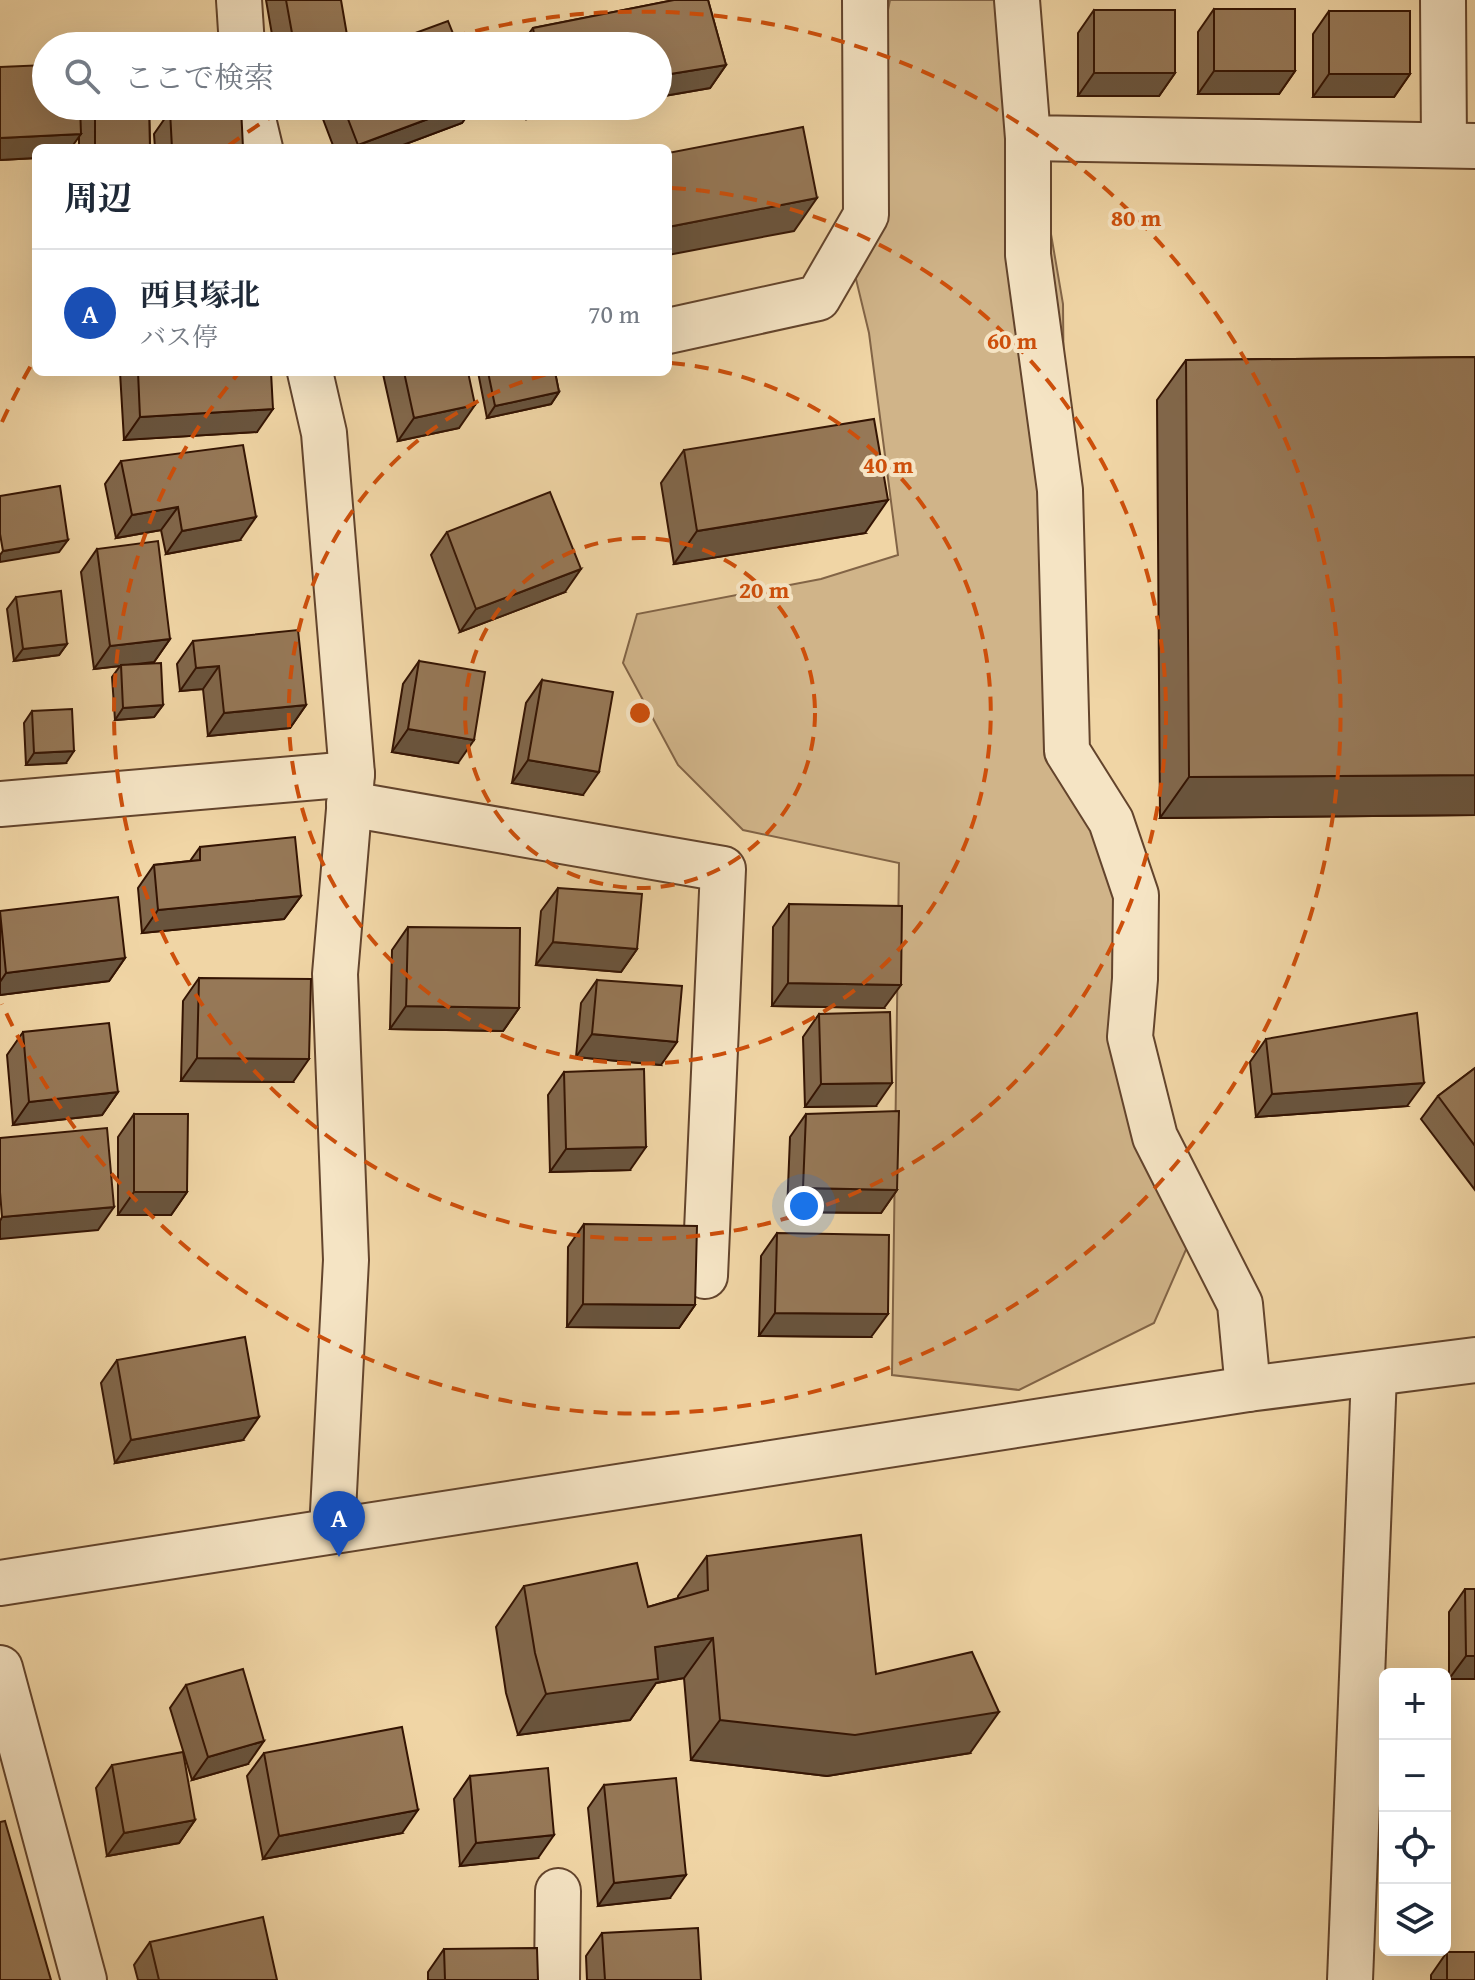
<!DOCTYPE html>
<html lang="ja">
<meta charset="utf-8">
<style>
:root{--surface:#fff;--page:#f6f6f7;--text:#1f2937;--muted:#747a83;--line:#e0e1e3;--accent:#b45309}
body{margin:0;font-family:"Gentium Book Plus","Noto Serif JP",serif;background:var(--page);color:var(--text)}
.controls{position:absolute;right:24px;bottom:24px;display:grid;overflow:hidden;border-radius:12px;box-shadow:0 8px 32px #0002}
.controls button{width:72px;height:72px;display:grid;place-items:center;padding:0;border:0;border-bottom:2px solid var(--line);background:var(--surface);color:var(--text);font:40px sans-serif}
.you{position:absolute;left:804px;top:1206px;width:28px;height:28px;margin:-20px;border:6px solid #fff;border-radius:50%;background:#1a73e8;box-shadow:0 0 0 12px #1a73e833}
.badge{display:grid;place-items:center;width:52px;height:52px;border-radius:50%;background:var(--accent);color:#fff;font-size:26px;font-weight:700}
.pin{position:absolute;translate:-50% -66px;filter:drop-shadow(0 2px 4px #0008)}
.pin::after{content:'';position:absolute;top:42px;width:28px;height:24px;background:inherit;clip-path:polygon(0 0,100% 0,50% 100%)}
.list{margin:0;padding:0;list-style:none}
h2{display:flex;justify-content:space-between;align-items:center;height:104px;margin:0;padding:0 32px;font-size:34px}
h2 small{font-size:26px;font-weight:400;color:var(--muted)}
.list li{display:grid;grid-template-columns:52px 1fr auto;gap:24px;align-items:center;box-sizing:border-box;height:128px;padding:0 32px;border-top:2px solid var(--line)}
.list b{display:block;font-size:30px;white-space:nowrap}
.list p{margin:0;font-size:26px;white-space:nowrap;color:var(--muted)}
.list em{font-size:26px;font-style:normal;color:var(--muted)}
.icon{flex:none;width:44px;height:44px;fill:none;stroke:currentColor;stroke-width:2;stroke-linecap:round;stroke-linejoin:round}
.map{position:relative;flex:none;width:1475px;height:1980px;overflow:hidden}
.search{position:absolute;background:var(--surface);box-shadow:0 8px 32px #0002;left:32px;top:32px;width:640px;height:88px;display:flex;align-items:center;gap:20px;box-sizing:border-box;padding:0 28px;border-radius:44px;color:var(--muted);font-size:30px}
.panel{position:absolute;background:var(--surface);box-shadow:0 8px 32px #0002;left:32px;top:144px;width:640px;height:232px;border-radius:12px}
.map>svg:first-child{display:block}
</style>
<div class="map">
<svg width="1475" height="1980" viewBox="0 0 1475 1980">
<rect width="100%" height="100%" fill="#f0d5a5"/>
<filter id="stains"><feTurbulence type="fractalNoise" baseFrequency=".0025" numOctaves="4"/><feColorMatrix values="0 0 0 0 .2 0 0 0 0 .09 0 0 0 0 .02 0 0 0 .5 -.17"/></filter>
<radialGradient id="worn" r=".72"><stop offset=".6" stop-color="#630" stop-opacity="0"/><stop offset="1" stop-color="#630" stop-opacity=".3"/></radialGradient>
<!-- green -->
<polygon fill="#d0b489" stroke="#826446" stroke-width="2" points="890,0 1029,0 1023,71 1063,304 1067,751 1136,895 1130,1037 1198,1222 1154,1323 1019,1390 892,1375 899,863 743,830 678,765 623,663 637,614 821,579 898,555 869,333 848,246 866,120"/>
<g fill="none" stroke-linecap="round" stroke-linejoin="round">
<!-- minor casing -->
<g stroke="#63442c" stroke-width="48">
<g id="minor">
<polyline points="239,0 242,46"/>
<polyline points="1017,0 1028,138 1475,146"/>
<polyline points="1443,0 1444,144"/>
<polyline points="250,106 260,148"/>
<polyline points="1028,138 1028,255 1060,490 1067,751 1111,821 1136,895 1135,979 1130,1037 1155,1137 1240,1304 1248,1389"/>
<polyline points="668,331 818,298 866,215 865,0"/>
<polyline points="310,372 324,433 352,774 335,974 346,1260 332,1531"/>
<polyline points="0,804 352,774"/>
<polyline points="349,804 723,869 705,1276"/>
<polyline points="0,1668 84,1980"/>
<polyline points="557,1980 558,1891"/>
<polyline points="1350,1980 1374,1374"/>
</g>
</g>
<!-- tertiary casing -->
<g stroke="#63442c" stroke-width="48">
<polyline id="tertiary" points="0,1583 1248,1389 1475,1360"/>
</g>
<!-- minor -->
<use href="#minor" stroke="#f5e4c4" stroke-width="44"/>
<!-- tertiary -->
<use href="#tertiary" stroke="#f5e4c4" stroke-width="44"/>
</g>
<!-- wall -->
<g fill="#81674b" stroke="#341403" stroke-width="2">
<polygon points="266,0 341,0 339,46 274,46"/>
<polygon points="674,0 708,0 726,65 710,88 658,97 658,46 520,46 533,28"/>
<polygon points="1214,9 1295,71 1279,94 1198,94 1198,32"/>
<polygon points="1094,10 1175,73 1159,96 1078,96 1078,33"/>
<polygon points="1329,11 1410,74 1394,97 1313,97 1313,34"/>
<polygon points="0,67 46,106 149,106 150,148 79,148 79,137 36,148 36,158 0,160"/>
<polygon points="318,106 474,106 462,123 395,148 334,148"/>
<polygon points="525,106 602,106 527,119"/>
<polygon points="170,111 243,148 155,148 154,134"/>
<polygon points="1475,357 1475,815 1160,818 1157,400 1186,360"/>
<polygon points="120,372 271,372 257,432 124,440"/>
<polygon points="385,372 468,372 459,428 398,441 383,374"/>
<polygon points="478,372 555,372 559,392 551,404 487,418"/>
<polygon points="684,450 865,533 674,564 661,483"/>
<polygon points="121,461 240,540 166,554 161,530 116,538 105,484"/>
<polygon points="447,532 565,592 460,632 431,555"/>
<polygon points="97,549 170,639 154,662 131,664 163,705 154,717 115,720 112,677 120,666 94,669 81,572"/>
<polygon points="16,597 67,644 59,655 14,661 7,609"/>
<polygon points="193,641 306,705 290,728 208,736 203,689 180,691 177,664"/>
<polygon points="419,661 458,763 392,752 403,684"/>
<polygon points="542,680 583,795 512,783 526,703"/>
<polygon points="32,711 66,763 26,765 24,723"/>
<polygon points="200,847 301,896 284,919 142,933 138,888 154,865 190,861"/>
<polygon points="558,888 637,949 621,972 536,965 541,911"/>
<polygon points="789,904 884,1008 772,1006 773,927"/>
<polygon points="0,911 125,958 109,981 0,995"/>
<polygon points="408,927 519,1008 503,1031 390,1029 392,950"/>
<polygon points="199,978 293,1082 181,1081 183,1001"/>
<polygon points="597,980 661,1065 576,1057 581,1003"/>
<polygon points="819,1014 876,1106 805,1107 803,1037"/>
<polygon points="23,1032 118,1092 102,1115 13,1125 7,1055"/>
<polygon points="1266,1039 1407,1106 1256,1117 1250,1062"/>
<polygon points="1475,1068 1475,1190 1421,1119 1438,1096"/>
<polygon points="564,1072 630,1170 550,1172 548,1095"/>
<polygon points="134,1114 187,1192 171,1215 118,1215 118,1137"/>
<polygon points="806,1114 897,1190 881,1213 787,1212 790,1137"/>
<polygon points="584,1224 695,1305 679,1328 567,1327 568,1247"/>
<polygon points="777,1233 871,1337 759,1336 761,1256"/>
<polygon points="117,1360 243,1440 115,1463 101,1383"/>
<polygon points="707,1556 876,1674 970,1753 827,1776 691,1760 684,1678 656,1683 630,1720 518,1735 506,1693 496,1627 524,1586 648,1607 678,1598 678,1596"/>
<polygon points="1465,1589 1475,1589 1475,1679 1449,1679 1449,1612"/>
<polygon points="186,1685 248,1764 192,1780 170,1708"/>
<polygon points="264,1753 402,1833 263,1859 247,1776"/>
<polygon points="112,1765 195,1820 179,1843 107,1856 96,1788"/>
<polygon points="470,1776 538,1858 460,1866 454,1799"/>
<polygon points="604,1785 670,1898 598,1906 588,1808"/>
<polygon points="602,1933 701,1980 587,1980 586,1956"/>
<polygon points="150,1942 277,1980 138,1980 134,1965"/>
<polygon points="444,1949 538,1980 428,1980 428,1972"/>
<polygon points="1447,1952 1475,1980 1431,1980 1431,1975"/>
</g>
<!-- shaded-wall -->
<g fill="#69543d" stroke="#341403" stroke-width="2">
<polygon points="347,35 339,46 292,46 294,44"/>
<polygon points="726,65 710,88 658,97 658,76"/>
<polygon points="1214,71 1295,71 1279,94 1198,94"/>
<polygon points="1094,73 1175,73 1159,96 1078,96"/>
<polygon points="1329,74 1410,74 1394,97 1313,97"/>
<polygon points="463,106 474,106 462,123 395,148 355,148 358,145"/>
<polygon points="536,106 602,106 527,119"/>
<polygon points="81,134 71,148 36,148 36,158 0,160 0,138"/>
<polygon points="817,198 794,231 668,255 668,227"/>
<polygon points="559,392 551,404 487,418 495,406"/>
<polygon points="475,405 459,428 398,441 414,418"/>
<polygon points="273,409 257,432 124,440 140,417"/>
<polygon points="888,500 865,533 674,564 697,531"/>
<polygon points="178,507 161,530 116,538 132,515"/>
<polygon points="256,517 240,540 166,554 182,531"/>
<polygon points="68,540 59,552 0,562 0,555 3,551"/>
<polygon points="581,569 565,592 460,632 476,609"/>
<polygon points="170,639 154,662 94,669 110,646"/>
<polygon points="67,644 59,655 14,661 23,649"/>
<polygon points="219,666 203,689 180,691 196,668"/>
<polygon points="163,705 154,717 115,720 123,708"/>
<polygon points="306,705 290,728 208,736 224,713"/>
<polygon points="408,729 474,740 458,763 392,752"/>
<polygon points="74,751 66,763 26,765 34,753"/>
<polygon points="528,760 599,772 583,795 512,783"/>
<polygon points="1475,775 1475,815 1160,818 1189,777"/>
<polygon points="301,896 284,919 142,933 158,910"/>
<polygon points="553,942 637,949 621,972 536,965"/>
<polygon points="125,958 109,981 0,995 0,982 6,973"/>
<polygon points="788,983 901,985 884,1008 772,1006"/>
<polygon points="406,1006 519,1008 503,1031 390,1029"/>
<polygon points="592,1034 677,1042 661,1065 576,1057"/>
<polygon points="197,1058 309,1059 293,1082 181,1081"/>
<polygon points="892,1083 876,1106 805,1107 821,1084"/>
<polygon points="1424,1083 1407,1106 1256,1117 1272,1094"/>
<polygon points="118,1092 102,1115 13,1125 29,1102"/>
<polygon points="646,1147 630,1170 550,1172 566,1149"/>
<polygon points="803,1188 897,1190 881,1213 787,1212"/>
<polygon points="134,1192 187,1192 171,1215 118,1215"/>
<polygon points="114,1207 98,1230 0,1239 0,1221 2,1217"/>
<polygon points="583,1304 695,1305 679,1328 567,1327"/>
<polygon points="775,1313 888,1314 871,1337 759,1336"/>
<polygon points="259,1417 243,1440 115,1463 131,1440"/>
<polygon points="713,1638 684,1678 656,1683 630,1720 518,1735 546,1694 655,1647"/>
<polygon points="1466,1656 1475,1656 1475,1679 1449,1679"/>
<polygon points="999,1712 970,1753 827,1776 691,1760 720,1720"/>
<polygon points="264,1741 248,1764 192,1780 208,1757"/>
<polygon points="418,1810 402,1833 263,1859 279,1836"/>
<polygon points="195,1820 179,1843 107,1856 124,1833"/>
<polygon points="554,1835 538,1858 460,1866 476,1843"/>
<polygon points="686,1875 670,1898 598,1906 614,1883"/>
</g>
<!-- building -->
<g fill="#967857" stroke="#341403" stroke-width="2">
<polygon points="286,0 341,0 347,35 294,44"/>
<polygon points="674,0 708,0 726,65 658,76 658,46 536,46 533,28"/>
<rect x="1214" y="9" width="81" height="62"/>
<rect x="1094" y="10" width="81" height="63"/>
<rect x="1329" y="11" width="81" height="63"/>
<polygon points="448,21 458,46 380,46"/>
<polygon points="46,65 46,106 80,106 81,134 0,138 0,67"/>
<polygon points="95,106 149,106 150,148 95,148"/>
<polygon points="343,106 463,106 358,145"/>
<polygon points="241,107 243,148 172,148 170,111"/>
<polygon points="803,127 817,198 668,227 668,153"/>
<polygon points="1475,357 1475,775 1189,777 1186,360"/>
<polygon points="138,372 271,372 273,409 140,417"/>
<polygon points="404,372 468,372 475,405 414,418"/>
<polygon points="488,372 555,372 559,392 495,406"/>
<polygon points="874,419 888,500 697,531 684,450"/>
<polygon points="243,445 256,517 182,531 178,507 132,515 121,461"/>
<polygon points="60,486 68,540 3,551 0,534 0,496"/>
<polygon points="550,492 581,569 476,609 447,532"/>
<polygon points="158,541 170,639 110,646 97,549"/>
<polygon points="61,591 67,644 23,649 16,597"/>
<polygon points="298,630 306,705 224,713 219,666 196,668 193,641"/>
<polygon points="419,661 485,672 474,740 408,729"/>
<polygon points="161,663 163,705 123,708 121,665"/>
<polygon points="542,680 613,692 599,772 528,760"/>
<polygon points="72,709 74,751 34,753 32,711"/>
<polygon points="295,837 301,896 158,910 154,865 200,860 200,847"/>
<polygon points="558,888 642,894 637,949 553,942"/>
<polygon points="118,897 125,958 6,973 0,911"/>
<polygon points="789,904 902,906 901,985 788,983"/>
<polygon points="408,927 520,928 519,1008 406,1006"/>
<polygon points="199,978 311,979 309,1059 197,1058"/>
<polygon points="597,980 682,986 677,1042 592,1034"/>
<polygon points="890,1012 892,1083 821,1084 819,1014"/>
<polygon points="1417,1013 1424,1083 1272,1094 1266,1039"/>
<polygon points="109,1023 118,1092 29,1102 23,1032"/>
<polygon points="1475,1068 1475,1146 1438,1096"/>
<polygon points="644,1069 646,1147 566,1149 564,1072"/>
<polygon points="899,1111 897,1190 803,1188 806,1114"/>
<polygon points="134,1114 188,1114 187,1192 134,1192"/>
<polygon points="107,1128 114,1207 2,1217 0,1192 0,1138"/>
<polygon points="584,1224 697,1226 695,1305 583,1304"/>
<polygon points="777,1233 889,1235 888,1314 775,1313"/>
<polygon points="245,1337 259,1417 131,1440 117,1360"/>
<polygon points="861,1535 876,1674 972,1652 999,1712 855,1735 720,1720 713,1638 655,1647 658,1679 546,1694 535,1653 524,1586 637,1563 648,1607 708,1590 707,1556"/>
<polygon points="1465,1589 1475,1589 1475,1656 1466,1656"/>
<polygon points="243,1669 264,1741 208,1757 186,1685"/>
<polygon points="402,1727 418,1810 279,1836 264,1753"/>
<polygon points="183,1752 195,1820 124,1833 112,1765"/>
<polygon points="548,1768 554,1835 476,1843 470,1776"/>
<polygon points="676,1778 686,1875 614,1883 604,1785"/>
<polygon points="5,1821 51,1980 0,1980 0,1822"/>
<polygon points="263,1917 277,1980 159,1980 150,1942"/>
<polygon points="698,1928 701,1980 605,1980 602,1933"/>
<polygon points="537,1948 538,1980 445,1980 444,1949"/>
<rect x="1447" y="1952" width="28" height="28"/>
</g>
<!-- distance rings -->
<g fill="none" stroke="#cd4f0b" stroke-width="4" stroke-dasharray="14 10">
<circle cx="640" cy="713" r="175"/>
<path d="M671 363A351 351 0 1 1 555 372"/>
<path d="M672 188A526 526 0 1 1 237 375"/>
<path d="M2 422A701 701 0 0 1 36 357M228 146A701 701 0 0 1 284 109M429 44A701 701 0 1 1 2 1004"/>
</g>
<circle cx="640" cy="713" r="12" fill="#cd4f0b" stroke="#f5e4c4" stroke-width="4"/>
<g font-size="24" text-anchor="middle" font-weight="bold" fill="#cd4f0b" stroke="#f5e4c4" stroke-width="8" stroke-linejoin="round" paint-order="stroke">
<text x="1136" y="226">80 m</text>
<text x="1012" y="349">60 m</text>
<text x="888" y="473">40 m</text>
<text x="764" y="598">20 m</text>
</g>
<rect width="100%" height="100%" filter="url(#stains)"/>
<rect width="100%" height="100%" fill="url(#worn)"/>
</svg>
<div class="controls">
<button>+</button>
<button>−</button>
<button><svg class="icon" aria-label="locate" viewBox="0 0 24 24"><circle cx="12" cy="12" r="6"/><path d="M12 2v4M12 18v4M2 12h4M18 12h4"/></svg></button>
<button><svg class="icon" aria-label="layers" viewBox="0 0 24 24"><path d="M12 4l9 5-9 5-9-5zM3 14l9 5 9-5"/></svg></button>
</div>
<div class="you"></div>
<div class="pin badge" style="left:339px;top:1557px;background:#1a4fb4">A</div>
<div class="search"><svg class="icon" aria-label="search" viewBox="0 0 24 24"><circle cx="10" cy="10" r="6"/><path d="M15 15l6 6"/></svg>ここで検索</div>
<section class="panel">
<h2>周辺<small></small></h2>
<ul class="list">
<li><span class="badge" style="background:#1a4fb4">A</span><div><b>西貝塚北</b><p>バス停</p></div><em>70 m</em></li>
</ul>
</section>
</div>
